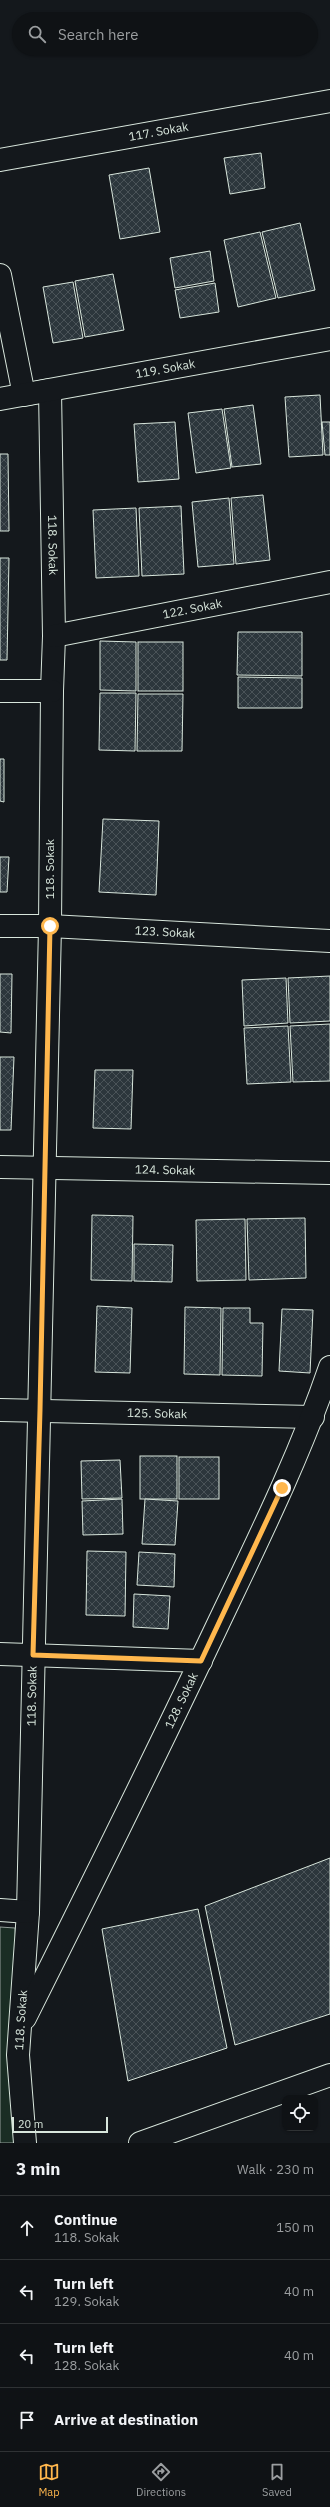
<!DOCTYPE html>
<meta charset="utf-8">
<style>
:root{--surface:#0f1215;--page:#1d2022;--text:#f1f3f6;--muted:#9b9ea0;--line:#2f3234;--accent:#ffb74d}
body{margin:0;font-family:"IBM Plex Sans",sans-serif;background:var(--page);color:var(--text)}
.controls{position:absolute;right:12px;bottom:12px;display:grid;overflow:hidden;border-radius:8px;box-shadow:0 1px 3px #0004}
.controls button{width:36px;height:36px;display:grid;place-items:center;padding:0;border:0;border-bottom:1px solid var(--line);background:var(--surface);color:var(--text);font:20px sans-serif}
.scale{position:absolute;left:12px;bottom:10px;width:96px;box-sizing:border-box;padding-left:4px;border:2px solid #d8e6dc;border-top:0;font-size:11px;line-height:14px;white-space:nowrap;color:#d8e6dc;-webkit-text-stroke:3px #14181c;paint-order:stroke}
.stop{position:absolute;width:12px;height:12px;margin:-9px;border:3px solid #ffb74d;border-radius:50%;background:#fff}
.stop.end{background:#ffb74d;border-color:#fff;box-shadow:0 1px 4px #0008}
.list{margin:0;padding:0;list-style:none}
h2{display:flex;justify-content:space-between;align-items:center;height:52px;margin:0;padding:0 16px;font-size:17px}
h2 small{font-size:13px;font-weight:400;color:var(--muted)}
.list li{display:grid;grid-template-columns:26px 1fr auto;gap:12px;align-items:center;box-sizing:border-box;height:64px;padding:0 16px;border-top:1px solid var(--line)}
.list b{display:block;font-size:15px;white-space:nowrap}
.list p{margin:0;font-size:13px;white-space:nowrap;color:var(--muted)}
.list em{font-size:13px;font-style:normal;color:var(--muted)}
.icon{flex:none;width:22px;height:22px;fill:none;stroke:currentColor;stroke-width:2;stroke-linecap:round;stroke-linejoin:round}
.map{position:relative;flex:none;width:330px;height:2143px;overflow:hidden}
.search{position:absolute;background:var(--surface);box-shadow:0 1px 3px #0004;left:12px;right:12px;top:12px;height:44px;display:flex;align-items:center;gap:10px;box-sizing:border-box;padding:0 14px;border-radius:22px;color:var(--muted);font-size:15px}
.sheet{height:308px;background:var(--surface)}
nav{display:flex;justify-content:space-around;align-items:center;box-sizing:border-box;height:56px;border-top:1px solid var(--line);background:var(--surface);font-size:11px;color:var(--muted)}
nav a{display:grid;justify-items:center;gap:2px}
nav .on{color:var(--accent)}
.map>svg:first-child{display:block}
</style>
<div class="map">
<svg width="330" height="2143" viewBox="0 0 330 2143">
<defs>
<pattern id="building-cross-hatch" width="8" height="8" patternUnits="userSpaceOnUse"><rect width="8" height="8" fill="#2c363c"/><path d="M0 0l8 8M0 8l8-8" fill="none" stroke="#4a5358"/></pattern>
</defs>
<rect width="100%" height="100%" fill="#14181c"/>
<!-- green -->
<polygon fill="#1a2d24" stroke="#939e99" points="0,1927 15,1928 21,2056 21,2143 0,2143"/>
<!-- building -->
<g fill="url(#building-cross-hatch)" stroke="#d8e6dc">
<polygon points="261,153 265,188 230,194 224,158"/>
<polygon points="149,168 160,232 120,239 109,175"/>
<polygon points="300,223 315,290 278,298 262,232"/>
<polygon points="260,232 276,298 238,307 224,240"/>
<polygon points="210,251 214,281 175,288 170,258"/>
<polygon points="113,274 124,330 85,337 75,281"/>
<polygon points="73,282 83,338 53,343 43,287"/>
<polygon points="215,283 219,312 180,318 175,290"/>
<polygon points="320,395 323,455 289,457 285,397"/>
<polygon points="253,405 261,464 232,467 224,409"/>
<polygon points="222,409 231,468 196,473 188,413"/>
<polygon points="175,422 179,479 138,482 134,424"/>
<polygon points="322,422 330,422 330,455 325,455"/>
<polygon points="0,454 8,454 9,531 0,531"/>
<polygon points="263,495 270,560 236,564 231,498"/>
<polygon points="229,498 234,564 198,567 192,502"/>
<polygon points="181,506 184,574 142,576 139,508"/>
<polygon points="136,508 139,576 96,578 93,510"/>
<polygon points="0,558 9,558 7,660 0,660"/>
<polygon points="238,632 302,632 302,676 237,675"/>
<polygon points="100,641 136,642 136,691 100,690"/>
<rect x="138" y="642" width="45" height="49"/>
<polygon points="238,677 302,678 302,708 238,708"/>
<polygon points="100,693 136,693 135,751 99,750"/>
<polygon points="138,694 183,694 182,751 137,751"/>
<polygon points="0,759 4,759 4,802 0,801"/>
<polygon points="103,819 159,821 156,895 99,892"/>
<polygon points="0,857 9,857 7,892 0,892"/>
<polygon points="0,974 12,974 11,1033 0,1032"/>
<polygon points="330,976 330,1021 290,1023 288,978"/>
<polygon points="286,978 288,1023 244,1026 242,980"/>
<polygon points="330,1024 330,1081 293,1082 290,1026"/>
<polygon points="288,1026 291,1082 247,1084 244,1028"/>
<polygon points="0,1057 14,1057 11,1130 0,1130"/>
<polygon points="95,1070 133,1070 131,1129 93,1128"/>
<polygon points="92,1215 133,1216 132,1281 91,1280"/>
<polygon points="305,1218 306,1278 249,1280 247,1219"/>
<polygon points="245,1219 246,1280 197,1281 196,1220"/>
<polygon points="134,1244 173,1245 172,1282 134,1281"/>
<polygon points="97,1306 132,1308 130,1373 95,1372"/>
<polygon points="185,1307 221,1308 220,1375 184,1374"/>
<polygon points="223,1308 250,1308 250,1323 263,1323 262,1376 222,1375"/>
<polygon points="282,1309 313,1310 310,1373 279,1371"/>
<rect x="140" y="1456" width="37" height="43"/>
<rect x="179" y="1457" width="40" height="42"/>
<polygon points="120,1460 122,1498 82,1499 81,1461"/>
<polygon points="122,1499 123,1534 83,1535 82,1501"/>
<polygon points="145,1499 178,1501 175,1545 142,1544"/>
<polygon points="87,1551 126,1552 125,1616 86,1615"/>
<polygon points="139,1552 175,1554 174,1587 137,1585"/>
<polygon points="134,1594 170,1596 168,1629 133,1627"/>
<polygon points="330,1858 330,2014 235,2045 205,1906"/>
<polygon points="198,1909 227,2048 128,2081 102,1929"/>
</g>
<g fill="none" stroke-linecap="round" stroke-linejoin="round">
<!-- street casing -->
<g stroke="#d8e6dc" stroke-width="24">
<g id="street">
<path id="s1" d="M0,160L330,101"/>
<path id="s2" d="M0,275L24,395L50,390L54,636L52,691L50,926L28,1912L18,2055L25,2143"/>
<path id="s3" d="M0,399L330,339"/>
<path id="s4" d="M54,636L330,582"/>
<polyline points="0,691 52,691"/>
<path id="s5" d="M0,926H50L330,941"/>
<path id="s6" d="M0,1167L330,1173"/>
<path id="s7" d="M0,1410L313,1417"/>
<polyline points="0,1654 201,1661"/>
<polyline points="0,1910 28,1912"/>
<path id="s8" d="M25,2018C91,1886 156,1755 219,1622C259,1538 300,1455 330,1367"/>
</g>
</g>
<!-- secondary casing -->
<g stroke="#d8e6dc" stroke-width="24">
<polyline id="secondary" points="140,2143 330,2075"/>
</g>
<!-- street -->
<use href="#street" stroke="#14181c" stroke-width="22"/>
<!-- secondary -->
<use href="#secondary" stroke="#14181c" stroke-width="22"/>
</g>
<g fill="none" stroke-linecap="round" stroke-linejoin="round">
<!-- route -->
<polyline stroke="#ffb74d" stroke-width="5" points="50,926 40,1410 33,1655 201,1661 282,1488"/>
</g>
<g text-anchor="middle" stroke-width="3" stroke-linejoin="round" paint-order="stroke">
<!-- street labels -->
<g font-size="12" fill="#d8e6dc" stroke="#14181c">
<text dy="4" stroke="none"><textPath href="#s1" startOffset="161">117. Sokak</textPath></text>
<text dy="4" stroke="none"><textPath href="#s3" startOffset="168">119. Sokak</textPath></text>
<text dy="4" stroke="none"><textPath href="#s2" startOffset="304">118. Sokak</textPath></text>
<text dy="4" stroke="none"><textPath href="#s4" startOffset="141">122. Sokak</textPath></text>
<text transform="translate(50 869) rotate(-90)" y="4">118. Sokak</text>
<text dy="4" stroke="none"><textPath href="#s5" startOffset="165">123. Sokak</textPath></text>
<text dy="4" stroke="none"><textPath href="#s6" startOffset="165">124. Sokak</textPath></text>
<text dy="4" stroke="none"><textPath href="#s7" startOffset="157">125. Sokak</textPath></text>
<text transform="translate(32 1696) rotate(-89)" y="4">118. Sokak</text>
<text dy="4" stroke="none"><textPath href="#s8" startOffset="354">128. Sokak</textPath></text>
<text transform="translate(21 2020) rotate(-86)" y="4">118. Sokak</text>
</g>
</g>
</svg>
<div class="controls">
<button><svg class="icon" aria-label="locate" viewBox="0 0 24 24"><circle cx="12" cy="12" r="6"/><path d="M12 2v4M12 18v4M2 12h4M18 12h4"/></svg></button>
</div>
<div class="scale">20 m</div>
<div class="stop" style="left:50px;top:926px"></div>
<div class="stop end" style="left:282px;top:1488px"></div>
<div class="search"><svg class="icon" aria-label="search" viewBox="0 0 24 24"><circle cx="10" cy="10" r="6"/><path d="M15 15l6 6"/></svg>Search here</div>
</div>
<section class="sheet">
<h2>3 min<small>Walk · 230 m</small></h2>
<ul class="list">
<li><svg class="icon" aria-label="ahead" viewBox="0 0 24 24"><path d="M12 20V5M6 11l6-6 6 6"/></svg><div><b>Continue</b><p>118. Sokak</p></div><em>150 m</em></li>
<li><svg class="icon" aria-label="left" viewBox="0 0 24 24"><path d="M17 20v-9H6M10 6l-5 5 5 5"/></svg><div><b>Turn left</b><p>129. Sokak</p></div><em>40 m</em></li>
<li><svg class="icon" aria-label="left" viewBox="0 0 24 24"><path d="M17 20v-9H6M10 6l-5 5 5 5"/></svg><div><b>Turn left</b><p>128. Sokak</p></div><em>40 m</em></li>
<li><svg class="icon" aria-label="arrive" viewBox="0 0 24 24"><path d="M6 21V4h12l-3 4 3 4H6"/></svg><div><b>Arrive at destination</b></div></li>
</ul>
</section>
<nav>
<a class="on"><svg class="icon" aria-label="map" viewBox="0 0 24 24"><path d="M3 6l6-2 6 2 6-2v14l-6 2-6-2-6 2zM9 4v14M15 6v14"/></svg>Map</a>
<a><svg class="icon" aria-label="directions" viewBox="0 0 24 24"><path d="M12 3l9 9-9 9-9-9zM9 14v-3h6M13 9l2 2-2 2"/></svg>Directions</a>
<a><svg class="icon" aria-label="saved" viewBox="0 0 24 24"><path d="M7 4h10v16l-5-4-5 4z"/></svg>Saved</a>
</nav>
